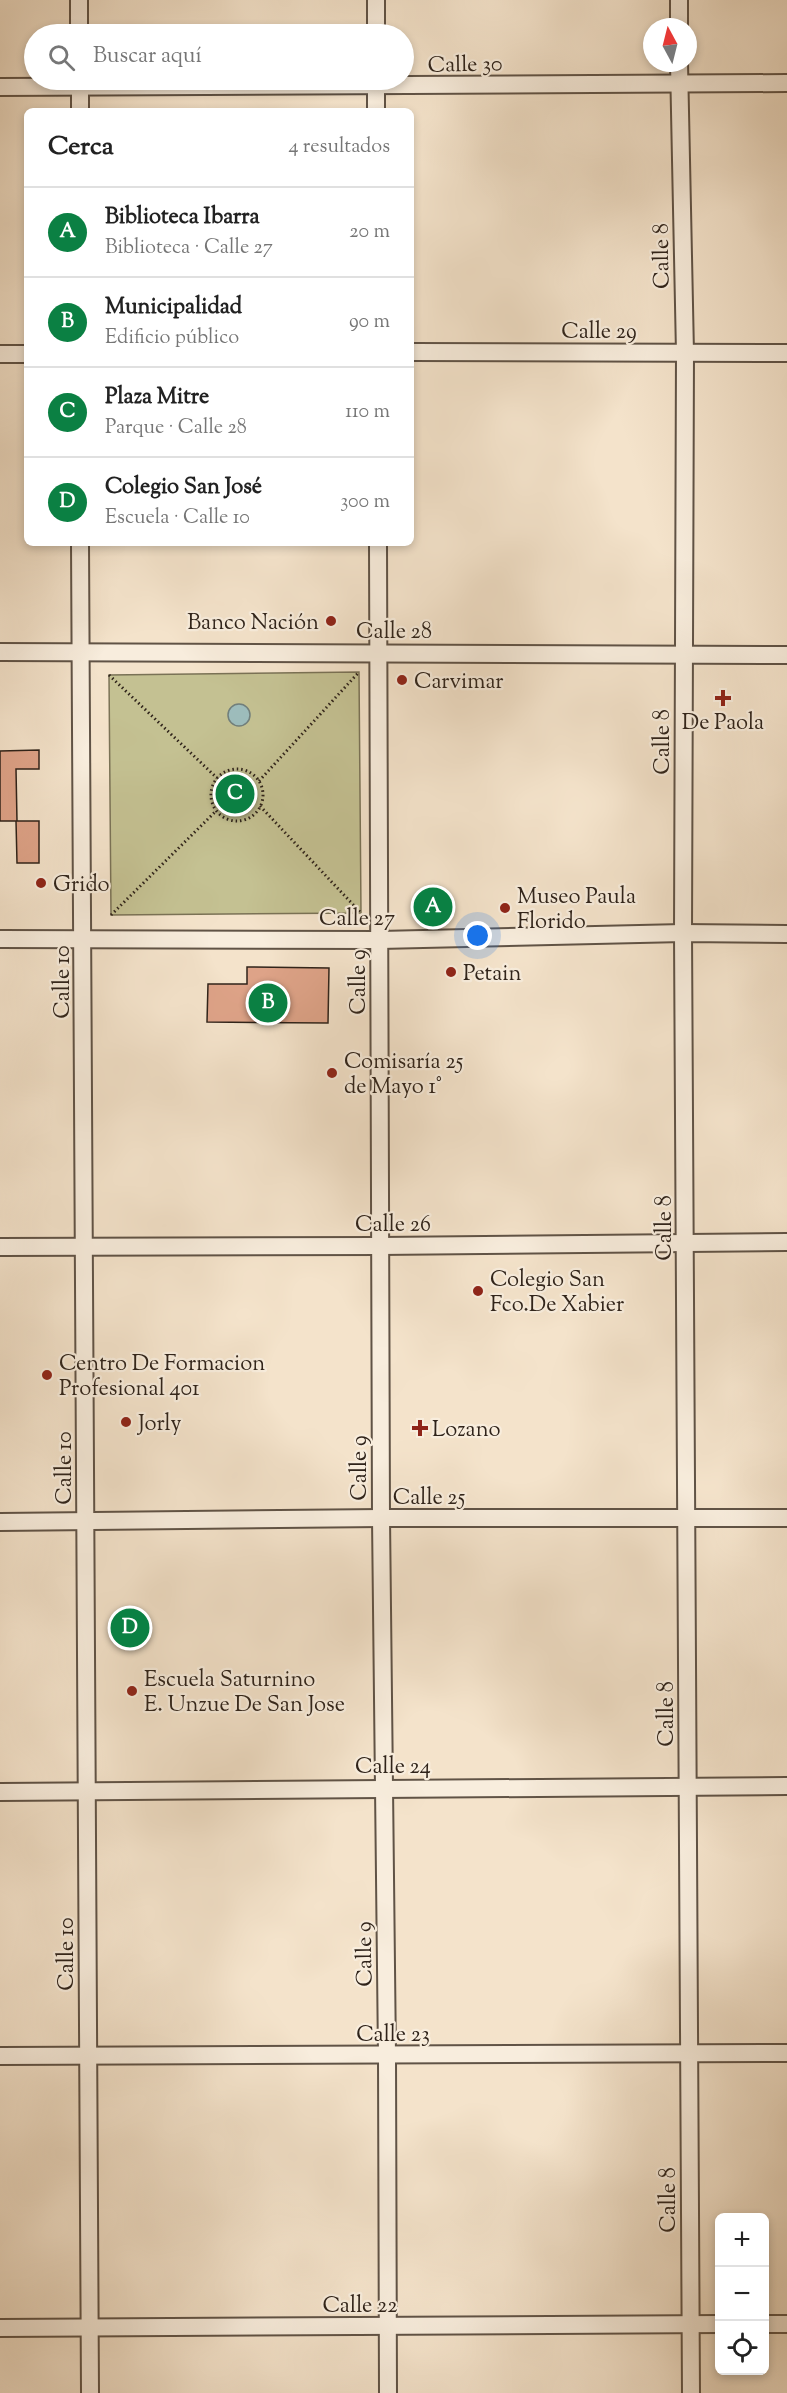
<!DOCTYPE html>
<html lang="es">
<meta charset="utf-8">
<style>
:root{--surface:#fff;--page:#f2f2f2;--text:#222;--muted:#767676;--line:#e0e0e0;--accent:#0b8043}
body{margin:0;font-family:"Sorts Mill Goudy",serif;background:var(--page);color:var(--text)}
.controls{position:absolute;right:18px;bottom:18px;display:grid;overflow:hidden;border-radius:9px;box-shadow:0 3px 9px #0003}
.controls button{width:54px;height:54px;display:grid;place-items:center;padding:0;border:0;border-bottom:2px solid var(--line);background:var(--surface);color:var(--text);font:30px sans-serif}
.compass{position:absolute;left:643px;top:18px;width:54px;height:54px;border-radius:50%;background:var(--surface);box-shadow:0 3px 9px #0003;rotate:353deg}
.you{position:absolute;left:478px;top:936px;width:21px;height:21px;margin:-15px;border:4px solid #fff;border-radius:50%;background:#1a73e8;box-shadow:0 0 0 9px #1a73e833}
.badge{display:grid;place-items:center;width:39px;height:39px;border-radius:50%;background:var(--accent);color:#fff;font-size:20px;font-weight:700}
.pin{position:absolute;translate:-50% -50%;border:3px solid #fff;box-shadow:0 2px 6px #0006}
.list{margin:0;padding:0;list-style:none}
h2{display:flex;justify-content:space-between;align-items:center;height:78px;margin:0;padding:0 24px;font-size:26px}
h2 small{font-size:20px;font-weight:400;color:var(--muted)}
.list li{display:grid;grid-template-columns:39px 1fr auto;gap:18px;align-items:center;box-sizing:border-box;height:90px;padding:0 24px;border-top:2px solid var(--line)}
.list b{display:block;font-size:22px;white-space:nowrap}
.list p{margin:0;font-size:20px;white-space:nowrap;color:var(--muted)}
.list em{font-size:20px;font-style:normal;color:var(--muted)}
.icon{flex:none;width:33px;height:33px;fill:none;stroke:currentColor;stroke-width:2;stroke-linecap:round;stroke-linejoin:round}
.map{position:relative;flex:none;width:787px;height:2393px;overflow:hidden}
.search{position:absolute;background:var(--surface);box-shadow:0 3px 9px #0003;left:24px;top:24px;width:390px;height:66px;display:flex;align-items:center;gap:15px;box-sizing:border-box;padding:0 21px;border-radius:33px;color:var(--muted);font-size:22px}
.panel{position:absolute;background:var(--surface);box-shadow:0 3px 9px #0003;left:24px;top:108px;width:390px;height:438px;border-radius:9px}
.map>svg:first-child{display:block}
</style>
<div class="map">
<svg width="787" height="2393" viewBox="0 0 787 2393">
<rect width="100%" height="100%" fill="#f4e3cb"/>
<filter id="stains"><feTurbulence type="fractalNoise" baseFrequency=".00333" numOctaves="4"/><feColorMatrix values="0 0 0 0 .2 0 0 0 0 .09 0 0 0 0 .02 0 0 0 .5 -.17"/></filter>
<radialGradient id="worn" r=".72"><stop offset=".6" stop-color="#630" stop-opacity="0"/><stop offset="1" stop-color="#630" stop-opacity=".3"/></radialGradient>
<!-- green -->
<polygon fill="#c4c192" stroke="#7a7256" stroke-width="1.5" points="359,672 361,913 111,915 109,675"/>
<!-- water -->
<circle fill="#9dbdbd" stroke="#717f7c" stroke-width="1.5" cx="239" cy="715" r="11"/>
<!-- building -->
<g fill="#dea388" stroke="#2f231a" stroke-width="1.5">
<polygon points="39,750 39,769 16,769 17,821 39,821 39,863 17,863 16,821 0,821 0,751"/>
<polygon points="247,967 329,968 328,1023 207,1022 208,984 247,984"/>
</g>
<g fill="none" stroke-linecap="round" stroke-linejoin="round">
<!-- minor casing -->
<g stroke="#605346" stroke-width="20">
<g id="minor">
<polyline points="79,0 79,34"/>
<polyline points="679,0 679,27"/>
<polyline points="376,34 376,0"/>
<polyline points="679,63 685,353 683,933 691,2393"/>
<polyline points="80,80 80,111"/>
<polyline points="376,80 376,111"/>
<polyline points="0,87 787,83"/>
<polyline points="411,352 787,353"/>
<polyline points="0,354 27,354"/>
<polyline points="80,543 90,2393"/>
<polyline points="378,543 381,1518 387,2056 388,2393"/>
<polyline points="0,652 787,655"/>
<polyline points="0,939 380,940 683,933 787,934"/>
<polyline points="0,1247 380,1246 787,1242"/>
<polyline points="0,1522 381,1518 787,1518"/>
<polyline points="0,1792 787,1786"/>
<polyline points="0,2056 787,2053"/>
<polyline points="764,2324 787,2324"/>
<polyline points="0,2328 720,2324"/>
</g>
</g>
<!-- path -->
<g stroke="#2f231a" stroke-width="3" stroke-dasharray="1.5 3" stroke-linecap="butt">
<polyline points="109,675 217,778"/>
<circle cx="237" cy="795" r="26"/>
<polyline points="259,781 359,672"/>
<polyline points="260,806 361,913"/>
<polyline points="111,915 216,811"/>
</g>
<!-- minor -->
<use href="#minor" stroke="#f8eddd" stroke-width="16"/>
</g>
<!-- markers -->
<g fill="#8f2418" stroke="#f8eddd" stroke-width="2">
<circle cx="331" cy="621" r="6"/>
<circle cx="402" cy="680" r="6"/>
<path d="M720 689h6v6h6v6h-6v6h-6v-6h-6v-6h6z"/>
<circle cx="41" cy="883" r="6"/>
<circle cx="505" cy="908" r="6"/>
<circle cx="451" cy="972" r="6"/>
<circle cx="332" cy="1073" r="6"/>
<circle cx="478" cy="1291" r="6"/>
<circle cx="47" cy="1375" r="6"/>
<circle cx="126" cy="1422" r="6"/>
<path d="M417 1419h6v6h6v6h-6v6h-6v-6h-6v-6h6z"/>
<circle cx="132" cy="1691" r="6"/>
</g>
<g text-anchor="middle" stroke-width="4.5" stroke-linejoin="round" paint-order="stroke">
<!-- street labels -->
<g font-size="22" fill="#2f231a" stroke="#f8eddd">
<text transform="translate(465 63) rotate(-1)" y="8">Calle 30</text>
<text transform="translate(660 256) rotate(-91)" y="8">Calle 8</text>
<text x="599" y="338">Calle 29</text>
<text x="394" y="638">Calle 28</text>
<text transform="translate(661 742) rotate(-90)" y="8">Calle 8</text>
<text x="357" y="925">Calle 27</text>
<text transform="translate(61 982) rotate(-90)" y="8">Calle 10</text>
<text transform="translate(357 982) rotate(-90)" y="8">Calle 9</text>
<text x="393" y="1231">Calle 26</text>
<text transform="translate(663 1228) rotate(-90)" y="8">Calle 8</text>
<text transform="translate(63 1468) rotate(-90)" y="8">Calle 10</text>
<text transform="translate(358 1468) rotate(-90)" y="8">Calle 9</text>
<text x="429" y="1504">Calle 25</text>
<text transform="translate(665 1714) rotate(-90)" y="8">Calle 8</text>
<text x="393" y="1773">Calle 24</text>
<text transform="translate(65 1954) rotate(-90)" y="8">Calle 10</text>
<text transform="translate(363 1954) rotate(-91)" y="8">Calle 9</text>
<text x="393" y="2041">Calle 23</text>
<text transform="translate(667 2200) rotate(-90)" y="8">Calle 8</text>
<text x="360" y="2312">Calle 22</text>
</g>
<!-- poi labels -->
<g font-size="22" fill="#2f231a" stroke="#f8eddd" text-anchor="start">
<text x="319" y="629" text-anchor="end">Banco Nación</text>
<text x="414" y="688">Carvimar</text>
<text x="723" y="729" text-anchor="middle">De Paola</text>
<text x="53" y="891">Grido</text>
<text x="517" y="903">Museo Paula<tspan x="517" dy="25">Florido</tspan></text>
<text x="463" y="980">Petain</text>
<text x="344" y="1068">Comisaría 25<tspan x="344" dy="25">de Mayo 1°</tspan></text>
<text x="490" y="1286">Colegio San<tspan x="490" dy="25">Fco.De Xabier</tspan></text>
<text x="59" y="1370">Centro De Formacion<tspan x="59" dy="25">Profesional 401</tspan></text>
<text x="138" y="1430">Jorly</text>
<text x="432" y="1436">Lozano</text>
<text x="144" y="1686">Escuela Saturnino<tspan x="144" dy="25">E. Unzue De San Jose</tspan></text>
</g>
</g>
<rect width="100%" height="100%" filter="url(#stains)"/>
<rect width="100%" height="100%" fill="url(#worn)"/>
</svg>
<div class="controls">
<button>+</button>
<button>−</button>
<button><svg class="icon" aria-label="locate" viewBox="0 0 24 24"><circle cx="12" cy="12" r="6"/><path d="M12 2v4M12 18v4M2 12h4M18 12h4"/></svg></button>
</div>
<svg class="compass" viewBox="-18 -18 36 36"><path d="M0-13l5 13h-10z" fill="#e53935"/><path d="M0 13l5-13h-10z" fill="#767676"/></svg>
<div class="you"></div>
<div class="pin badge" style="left:433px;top:907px">A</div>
<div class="pin badge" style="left:268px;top:1003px">B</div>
<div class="pin badge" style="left:235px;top:794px">C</div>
<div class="pin badge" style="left:130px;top:1628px">D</div>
<div class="search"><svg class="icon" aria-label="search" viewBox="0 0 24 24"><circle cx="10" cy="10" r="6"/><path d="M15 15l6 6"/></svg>Buscar aquí</div>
<section class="panel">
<h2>Cerca<small>4 resultados</small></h2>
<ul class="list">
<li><span class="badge">A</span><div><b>Biblioteca Ibarra</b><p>Biblioteca · Calle 27</p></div><em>20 m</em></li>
<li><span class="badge">B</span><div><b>Municipalidad</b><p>Edificio público</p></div><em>90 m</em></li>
<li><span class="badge">C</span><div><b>Plaza Mitre</b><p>Parque · Calle 28</p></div><em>110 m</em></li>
<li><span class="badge">D</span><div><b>Colegio San José</b><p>Escuela · Calle 10</p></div><em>300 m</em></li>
</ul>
</section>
</div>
